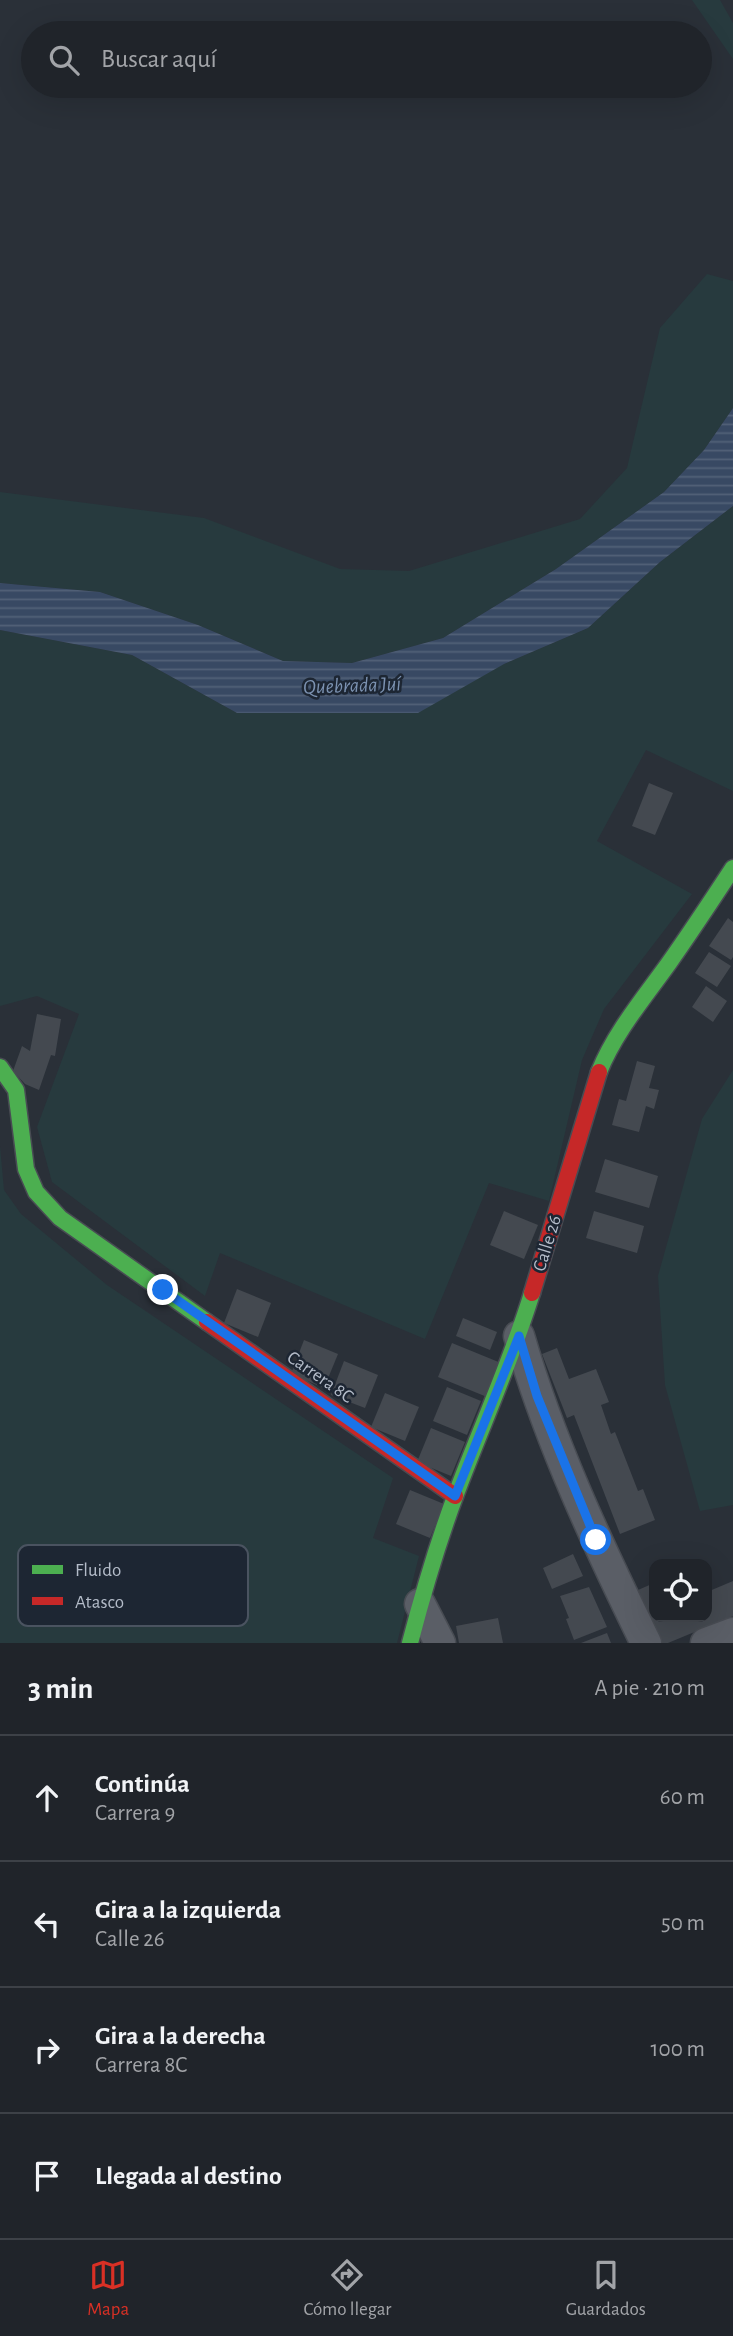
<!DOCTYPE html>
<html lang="es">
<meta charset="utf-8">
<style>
:root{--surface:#20242a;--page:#282c32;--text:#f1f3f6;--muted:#a2a4a8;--line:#3d4147;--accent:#d93025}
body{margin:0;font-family:"Alegreya Sans",sans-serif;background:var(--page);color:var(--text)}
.controls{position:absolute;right:21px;bottom:21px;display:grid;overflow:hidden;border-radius:14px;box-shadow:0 7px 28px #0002}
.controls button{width:63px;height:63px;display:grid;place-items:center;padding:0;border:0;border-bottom:2px solid var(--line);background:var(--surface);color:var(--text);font:35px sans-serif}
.stop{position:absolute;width:21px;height:21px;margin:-16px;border:5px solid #1a73e8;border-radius:50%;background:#fff}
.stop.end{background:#1a73e8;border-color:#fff;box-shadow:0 2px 7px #0008}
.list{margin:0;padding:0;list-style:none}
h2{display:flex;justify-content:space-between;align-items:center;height:91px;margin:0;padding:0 28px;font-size:30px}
h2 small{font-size:23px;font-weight:400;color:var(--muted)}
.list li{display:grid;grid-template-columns:46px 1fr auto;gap:21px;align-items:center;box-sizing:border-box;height:126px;padding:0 28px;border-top:2px solid var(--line)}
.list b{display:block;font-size:26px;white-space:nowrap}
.list p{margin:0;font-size:23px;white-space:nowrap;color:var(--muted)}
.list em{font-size:23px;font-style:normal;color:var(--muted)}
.icon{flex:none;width:38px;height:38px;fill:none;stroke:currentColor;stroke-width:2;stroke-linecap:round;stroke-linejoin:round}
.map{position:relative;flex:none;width:733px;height:1643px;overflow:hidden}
.search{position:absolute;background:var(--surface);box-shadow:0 7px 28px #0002;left:21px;right:21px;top:21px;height:77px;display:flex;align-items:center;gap:18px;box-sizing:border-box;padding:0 24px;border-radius:38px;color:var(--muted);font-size:26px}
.sheet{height:595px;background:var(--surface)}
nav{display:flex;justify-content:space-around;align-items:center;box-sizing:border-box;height:98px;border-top:2px solid var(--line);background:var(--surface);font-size:19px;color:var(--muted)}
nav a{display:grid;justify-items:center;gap:4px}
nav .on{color:var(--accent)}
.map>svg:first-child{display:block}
</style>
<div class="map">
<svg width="733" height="1643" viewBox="0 0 733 1643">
<defs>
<pattern id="water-rules" width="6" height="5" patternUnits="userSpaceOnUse" patternTransform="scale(1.75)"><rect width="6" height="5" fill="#384963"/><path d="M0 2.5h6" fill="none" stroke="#526178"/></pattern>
</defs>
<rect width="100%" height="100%" fill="#2a3038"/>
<!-- grass -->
<g fill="#273a3e">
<polygon points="692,0 720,0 733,23 733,59"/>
<polygon points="707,274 733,281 733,408 704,450 664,492 556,569 443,638 352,663 283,661 198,625 100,592 0,583 0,492 204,518 340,569 409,571 580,519 627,468 660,328"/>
<polygon points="733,506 733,791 646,750 597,841 692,894 604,1009 582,1060 549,1201 489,1183 425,1339 220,1253 205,1296 52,1182 37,1127 79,1014 37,996 0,1006 0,630 132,655 237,713 504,664 588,628 660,562"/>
<polygon points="733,1070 733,1505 700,1511 665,1385 658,1276 702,1119"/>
<polygon points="0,1146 4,1190 21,1214 107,1285 393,1478 373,1538 419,1556 397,1643 0,1643"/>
</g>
<!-- water -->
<polygon fill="url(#water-rules)" points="733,408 733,506 660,562 588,628 504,664 418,713 237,713 132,655 0,630 0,583 100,592 198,625 283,661 352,663 443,638 556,569 664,492 704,450"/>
<!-- building -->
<g fill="#444950">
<polygon points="649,783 673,793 655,835 632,826"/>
<polygon points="728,918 733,922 733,957 731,960 709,946"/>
<polygon points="709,952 731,966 717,987 695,973"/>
<polygon points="706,986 727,1001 713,1022 692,1007"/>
<polygon points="37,1014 61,1019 55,1056 51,1055 39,1090 25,1084 13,1071 22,1046 30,1051"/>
<polygon points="637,1061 655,1066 649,1088 659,1090 654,1109 646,1106 639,1132 612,1125 619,1099 626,1101"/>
<polygon points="605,1159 658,1176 649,1208 595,1192"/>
<polygon points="504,1211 538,1225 524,1259 490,1245"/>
<polygon points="594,1211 644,1226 637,1253 586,1238"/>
<polygon points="237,1289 271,1303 258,1337 224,1323"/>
<polygon points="463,1318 497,1332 490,1350 456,1336"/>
<polygon points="304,1340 338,1354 324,1388 291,1374"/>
<polygon points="452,1343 501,1363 487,1397 438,1377"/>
<polygon points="557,1348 569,1379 596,1369 609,1402 601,1405 611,1434 615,1432 638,1491 643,1489 655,1520 620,1534 574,1415 567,1418 542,1354"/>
<polygon points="344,1361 378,1375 365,1408 331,1395"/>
<polygon points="447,1387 481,1401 467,1435 433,1421"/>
<polygon points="385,1393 419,1407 405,1441 371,1427"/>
<polygon points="431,1428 465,1442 451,1476 417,1462"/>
<polygon points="410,1490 444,1504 430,1538 396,1524"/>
<polygon points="573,1554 583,1576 552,1589 543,1568"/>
<polygon points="733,1581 733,1616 668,1643 661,1643 638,1590 654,1583 654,1617 707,1617 707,1592"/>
<polygon points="589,1587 607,1627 574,1640 566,1619 569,1618 560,1596"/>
<polygon points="498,1618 503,1643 459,1643 456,1626"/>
<polygon points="607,1633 611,1643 581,1643"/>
</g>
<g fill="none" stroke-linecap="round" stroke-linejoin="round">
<!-- street casing -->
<g stroke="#484c53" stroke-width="33">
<g id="street">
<path d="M519,1336C550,1443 597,1543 646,1643"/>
<polyline points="420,1604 440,1643"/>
<polyline points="706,1643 733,1633"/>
</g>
</g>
<!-- fast casing -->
<g stroke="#484c53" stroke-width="19">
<g id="fast">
<polyline points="0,1067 16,1090 26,1169 36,1192 60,1218 207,1322"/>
<path d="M599,1072C615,1032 644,998 669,963C691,932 712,900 733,868"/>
<path d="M410,1643C423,1593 438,1542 456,1494C481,1427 511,1362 532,1293"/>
</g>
</g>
<!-- jam casing -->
<g stroke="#484c53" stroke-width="19">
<g id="jam">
<polyline points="532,1293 599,1072"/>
<polyline points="207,1322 455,1496"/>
</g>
</g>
<!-- street -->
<use href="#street" stroke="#5a5e66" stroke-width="30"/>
<!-- fast -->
<use href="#fast" stroke="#4caf50" stroke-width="16"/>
<!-- jam -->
<use href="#jam" stroke="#c62828" stroke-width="16"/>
</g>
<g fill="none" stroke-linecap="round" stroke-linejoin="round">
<!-- route -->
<polyline stroke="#1a73e8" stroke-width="9" points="163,1290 455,1496 519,1336 537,1396 596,1540"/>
</g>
<g text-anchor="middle" stroke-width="5" stroke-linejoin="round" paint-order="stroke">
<!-- street labels -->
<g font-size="19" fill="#b4bcc9" stroke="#1d2633">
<text transform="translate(546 1243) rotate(-73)" y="7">Calle 26</text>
<text transform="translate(321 1376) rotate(35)" y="7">Carrera 8C</text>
</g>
<!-- water labels -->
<g font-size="21" font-style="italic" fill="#7c92b1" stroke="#1d2633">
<text transform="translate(352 685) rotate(-2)" y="7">Quebrada Juí</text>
</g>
</g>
<!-- legend -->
<rect x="18" y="1545" width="230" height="81" rx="10" fill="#1d2633" stroke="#4a5360" stroke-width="2"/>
<rect x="32" y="1565" width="31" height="9" fill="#4caf50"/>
<rect x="32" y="1597" width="31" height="8" fill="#c62828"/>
<g font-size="19" fill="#b4bcc9">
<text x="75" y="1576">Fluido</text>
<text x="75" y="1608">Atasco</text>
</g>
</svg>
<div class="controls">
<button><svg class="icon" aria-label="locate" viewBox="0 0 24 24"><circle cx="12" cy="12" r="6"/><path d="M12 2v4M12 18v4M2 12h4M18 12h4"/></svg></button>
</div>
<div class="stop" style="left:596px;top:1540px"></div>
<div class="stop end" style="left:163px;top:1290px"></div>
<div class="search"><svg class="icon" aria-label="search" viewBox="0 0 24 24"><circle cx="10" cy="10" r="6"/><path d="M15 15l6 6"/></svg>Buscar aquí</div>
</div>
<section class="sheet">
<h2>3 min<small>A pie · 210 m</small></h2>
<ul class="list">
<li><svg class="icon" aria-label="ahead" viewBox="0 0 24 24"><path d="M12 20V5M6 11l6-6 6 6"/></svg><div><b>Continúa</b><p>Carrera 9</p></div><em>60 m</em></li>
<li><svg class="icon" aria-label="left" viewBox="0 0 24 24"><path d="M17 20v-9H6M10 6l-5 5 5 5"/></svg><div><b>Gira a la izquierda</b><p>Calle 26</p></div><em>50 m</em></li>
<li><svg class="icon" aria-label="right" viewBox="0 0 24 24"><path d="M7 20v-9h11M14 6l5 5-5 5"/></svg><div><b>Gira a la derecha</b><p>Carrera 8C</p></div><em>100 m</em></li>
<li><svg class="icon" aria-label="arrive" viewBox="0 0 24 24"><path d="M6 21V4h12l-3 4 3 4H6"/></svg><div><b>Llegada al destino</b></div></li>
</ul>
</section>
<nav>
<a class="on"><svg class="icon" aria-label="map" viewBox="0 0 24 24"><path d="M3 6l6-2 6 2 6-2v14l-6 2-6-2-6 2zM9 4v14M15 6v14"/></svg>Mapa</a>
<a><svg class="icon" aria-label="directions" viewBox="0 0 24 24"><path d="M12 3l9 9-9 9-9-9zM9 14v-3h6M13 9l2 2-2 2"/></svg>Cómo llegar</a>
<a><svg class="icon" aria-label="saved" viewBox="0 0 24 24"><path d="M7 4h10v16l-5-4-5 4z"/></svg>Guardados</a>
</nav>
